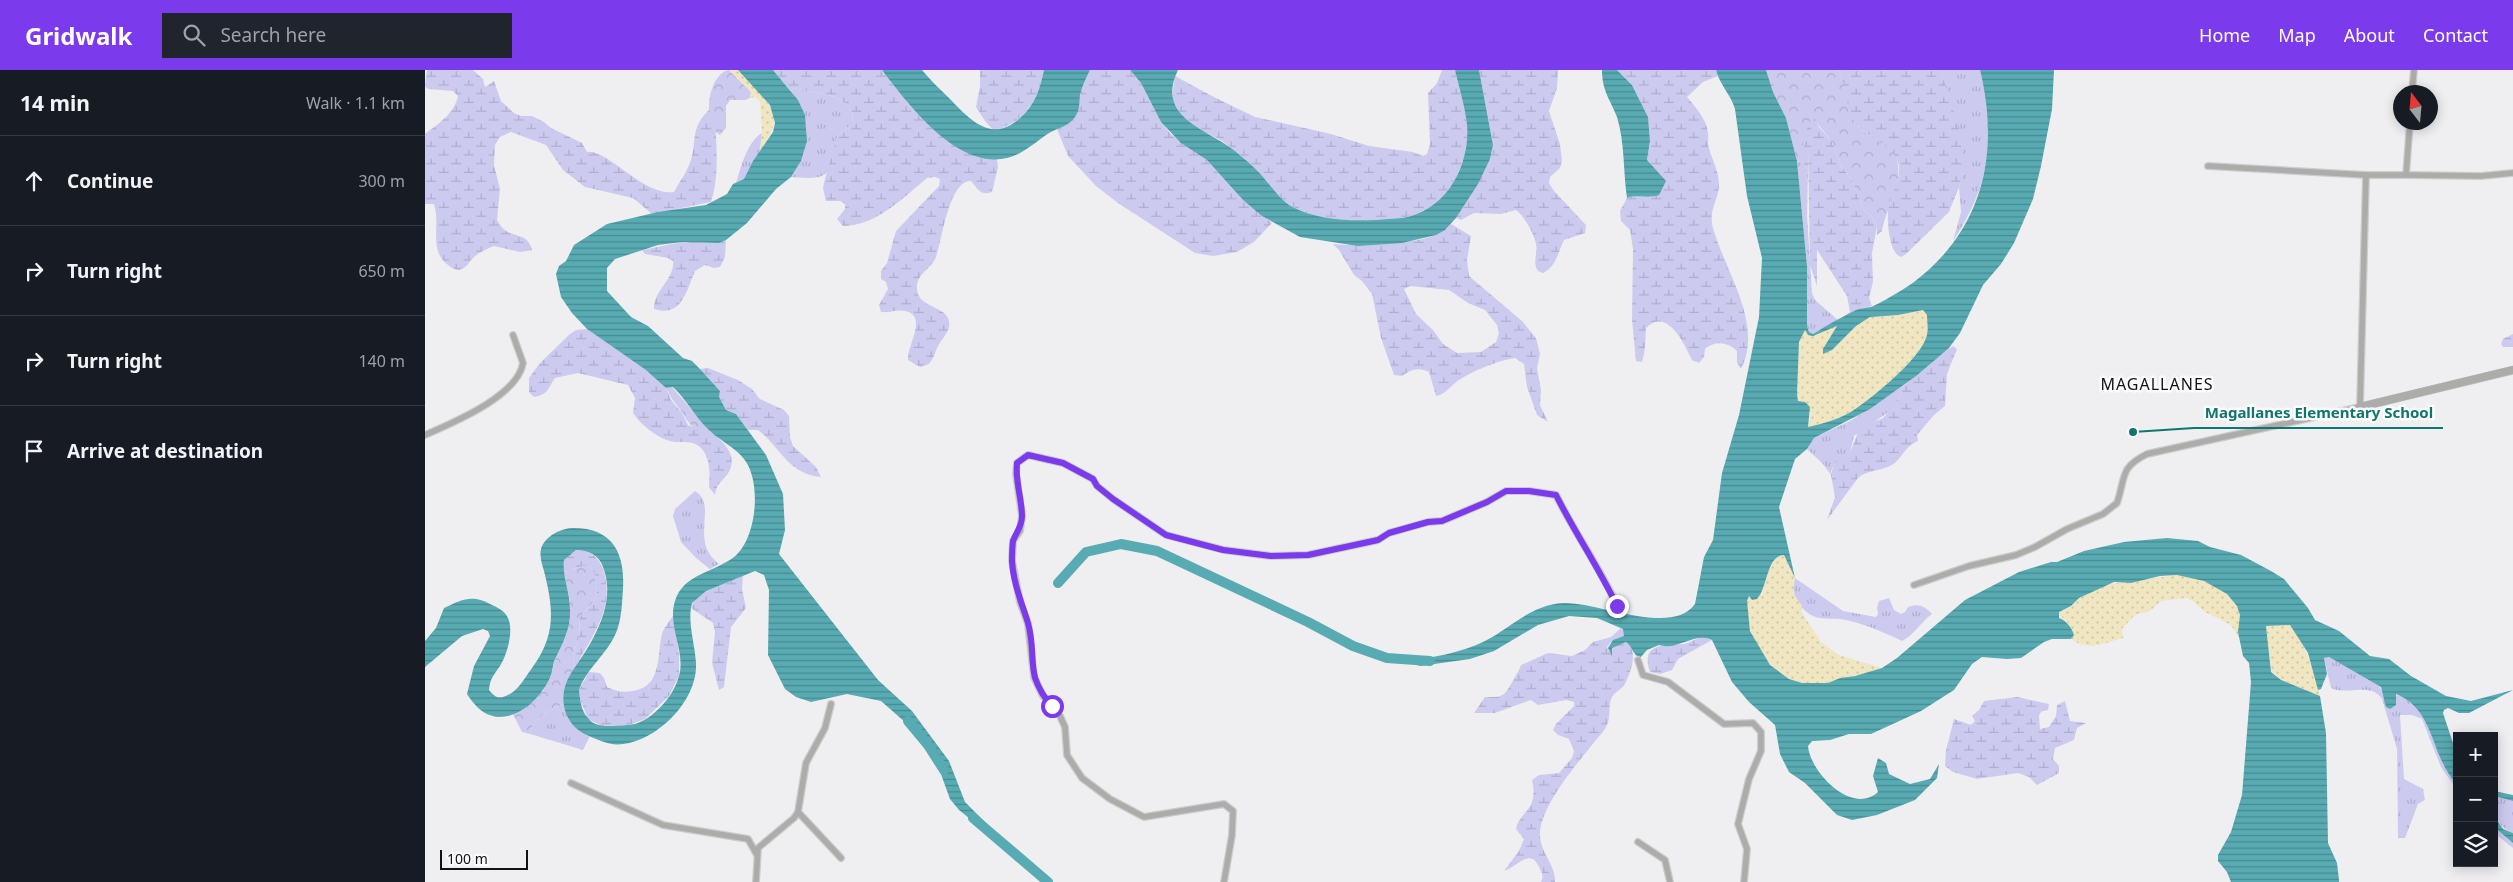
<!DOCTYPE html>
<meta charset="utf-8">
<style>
:root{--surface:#171b24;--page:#20242c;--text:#f1f3f6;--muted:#9ea1a6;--line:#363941;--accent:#7c3aed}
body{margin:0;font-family:"Noto Sans",sans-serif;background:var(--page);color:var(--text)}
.controls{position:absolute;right:15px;bottom:15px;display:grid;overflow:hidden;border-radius:0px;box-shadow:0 2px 12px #0003}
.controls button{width:45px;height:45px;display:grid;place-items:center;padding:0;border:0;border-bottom:1px solid var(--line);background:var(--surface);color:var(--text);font:25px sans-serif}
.compass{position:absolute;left:1968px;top:15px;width:45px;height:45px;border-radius:50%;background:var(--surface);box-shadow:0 2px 12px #0003;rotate:344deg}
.scale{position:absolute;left:15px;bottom:12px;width:88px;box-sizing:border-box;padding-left:5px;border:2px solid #121213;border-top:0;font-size:14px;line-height:18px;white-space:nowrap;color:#121213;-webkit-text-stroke:4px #fcfcff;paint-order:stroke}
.stop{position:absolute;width:15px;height:15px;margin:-11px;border:4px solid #7c3aed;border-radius:50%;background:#fff}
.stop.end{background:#7c3aed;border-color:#fff;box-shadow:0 1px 5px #0008}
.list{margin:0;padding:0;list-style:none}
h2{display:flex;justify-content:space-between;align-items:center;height:65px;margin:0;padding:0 20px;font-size:21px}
h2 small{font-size:16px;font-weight:400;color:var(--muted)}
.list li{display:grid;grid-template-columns:32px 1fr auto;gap:15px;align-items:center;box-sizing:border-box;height:90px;padding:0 20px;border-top:1px solid var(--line)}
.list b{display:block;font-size:19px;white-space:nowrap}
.list em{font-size:16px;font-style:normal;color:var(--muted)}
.icon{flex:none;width:28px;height:28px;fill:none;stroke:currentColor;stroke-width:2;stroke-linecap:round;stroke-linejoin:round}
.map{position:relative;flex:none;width:2088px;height:812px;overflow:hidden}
header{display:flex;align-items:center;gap:30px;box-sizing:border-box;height:70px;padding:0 25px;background:var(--accent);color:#fff}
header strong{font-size:24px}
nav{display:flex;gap:28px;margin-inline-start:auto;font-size:18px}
.search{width:350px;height:45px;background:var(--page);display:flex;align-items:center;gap:12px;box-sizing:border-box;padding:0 18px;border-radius:0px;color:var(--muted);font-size:19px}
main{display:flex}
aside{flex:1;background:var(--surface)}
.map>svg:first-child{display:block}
</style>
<header>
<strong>Gridwalk</strong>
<div class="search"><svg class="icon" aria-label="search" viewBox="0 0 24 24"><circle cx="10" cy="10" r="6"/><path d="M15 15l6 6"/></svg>Search here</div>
<nav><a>Home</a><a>Map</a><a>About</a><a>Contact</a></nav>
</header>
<main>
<aside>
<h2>14 min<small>Walk · 1.1 km</small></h2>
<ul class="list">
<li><svg class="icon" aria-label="ahead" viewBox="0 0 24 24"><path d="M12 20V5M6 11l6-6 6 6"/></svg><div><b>Continue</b></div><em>300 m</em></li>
<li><svg class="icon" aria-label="right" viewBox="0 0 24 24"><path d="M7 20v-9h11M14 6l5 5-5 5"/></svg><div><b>Turn right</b></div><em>650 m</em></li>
<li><svg class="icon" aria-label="right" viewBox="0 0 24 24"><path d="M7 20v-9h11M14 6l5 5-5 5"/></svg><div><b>Turn right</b></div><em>140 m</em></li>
<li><svg class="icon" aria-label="arrive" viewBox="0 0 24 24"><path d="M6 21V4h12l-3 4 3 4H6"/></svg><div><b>Arrive at destination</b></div></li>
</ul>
</aside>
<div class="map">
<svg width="2088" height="812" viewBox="0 0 2088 812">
<defs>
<pattern id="grass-tufts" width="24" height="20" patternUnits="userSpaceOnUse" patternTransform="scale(1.25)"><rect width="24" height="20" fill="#cccbef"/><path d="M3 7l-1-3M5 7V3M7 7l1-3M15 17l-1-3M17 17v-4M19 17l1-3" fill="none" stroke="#aeadcc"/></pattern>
<pattern id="forest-crowns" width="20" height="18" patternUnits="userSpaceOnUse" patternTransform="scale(1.25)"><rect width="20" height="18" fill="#cccbef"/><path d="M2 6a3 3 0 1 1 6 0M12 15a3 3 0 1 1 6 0" fill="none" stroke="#aeadcc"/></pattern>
<pattern id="wetland-marsh" width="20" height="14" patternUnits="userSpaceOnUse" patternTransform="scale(1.25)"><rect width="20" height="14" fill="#cccbef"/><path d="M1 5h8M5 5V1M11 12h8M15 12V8" fill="none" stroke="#aeadcc"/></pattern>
<pattern id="sand-dots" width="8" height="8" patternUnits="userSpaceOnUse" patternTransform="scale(1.25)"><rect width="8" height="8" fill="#f0e6c1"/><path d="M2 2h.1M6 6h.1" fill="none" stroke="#cdc4a5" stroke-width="1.8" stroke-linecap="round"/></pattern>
<pattern id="water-rules" width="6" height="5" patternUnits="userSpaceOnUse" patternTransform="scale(1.25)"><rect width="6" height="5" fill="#58abb2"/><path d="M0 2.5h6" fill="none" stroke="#478a90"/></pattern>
</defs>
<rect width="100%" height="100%" fill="#efeff2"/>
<!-- grass -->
<g fill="url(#grass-tufts)">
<path d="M1516,0H1555C1571,66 1566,114 1528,171L1536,142L1534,117L1538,102L1530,51Z"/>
<path d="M369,18C388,24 431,22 428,53L412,67L404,99C399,112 377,107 366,107C387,80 386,47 366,21Z"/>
<path d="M337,63L335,81L319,109L311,113C316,97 322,72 337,63Z"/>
<polygon points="1372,91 1377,92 1383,101 1382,145 1387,223 1390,230 1413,250 1388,264 1384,263 1382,256 1382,196"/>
<path d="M1479,315L1474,330L1465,341L1429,366L1425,383C1417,390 1406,392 1406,405L1398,394L1382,379L1389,368L1425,351Z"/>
<path d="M270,421C294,435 263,471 294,494L285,499L271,488L256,472L248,446L250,439Z"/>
<path d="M1370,508L1418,541L1451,547L1453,544L1452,538L1454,531L1464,528L1469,540L1476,544L1480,542L1483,537C1493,533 1500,536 1507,544C1496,552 1489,565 1477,571C1458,562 1436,552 1415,549C1406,548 1396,550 1388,546C1375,540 1364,522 1370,508Z"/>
<path d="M1904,587L1953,614L1958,623L1977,626L1994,639L2000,648L2018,694L2032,714V720L2016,697L1997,649L1987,645H1975L1979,709L1998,719L2000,730L1993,734L1980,768H1973L1972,679L1957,629C1946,611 1921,626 1906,618L1899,588Z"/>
<path d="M139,634C140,645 154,662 165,666L158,680L105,664C108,647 124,641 139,634Z"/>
<path d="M2069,726L2088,731V763C2070,755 2069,745 2069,726Z"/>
<polygon points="2069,757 2088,773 2088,778 2069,763"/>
</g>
<!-- forest -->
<g fill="url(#forest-crowns)">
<path d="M304,0L326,22L325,28L320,30H305L301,36V58L295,65C277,55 282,4 304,0Z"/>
<path d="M1350,0H1414C1423,16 1421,36 1430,52C1435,62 1454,70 1463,77C1488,98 1461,136 1457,161L1452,165V157L1447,147L1438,139L1427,110L1416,96L1408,73L1391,52L1383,79V101L1377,92L1372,91L1361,48L1348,22L1350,19Z"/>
<path d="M247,317L286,362C269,364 264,353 256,341C250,333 245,327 241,318Z"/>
<path d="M158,496H164L169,502L172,521L170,530L155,547L154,568L148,584L150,598L141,615L139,634C124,641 108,647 105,664L97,662L88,644L102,636L118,621L126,606L130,589L141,566L145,548V531L138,502Z"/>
</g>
<!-- wetland -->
<g fill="url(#wetland-marsh)" fill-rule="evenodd">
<path d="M2,0H48L58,9L60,17L69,11L76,31L89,43L96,46H107L119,52L126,58L157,73L162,82C182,78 219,127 249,122C255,111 262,102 266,90C272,68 265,58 285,39C283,52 290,55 291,65C292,88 293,110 286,132L227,144L208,128L160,117L138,100L121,75L86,62L75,67L70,75L69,95L75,119L72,150C84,173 101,158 107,180L95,182L69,176C62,179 54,182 48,188C44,192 41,199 34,200C30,200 26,197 23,195C3,180 16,156 9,134H0V64C14,53 29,44 33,26L28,21L3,19L0,16Z"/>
<path d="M348,0H457C488,40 518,82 572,89L573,97L567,122C555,126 553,119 546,111C524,110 517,171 511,187C506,200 491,203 492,219C493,240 528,235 524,257C522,265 515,271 512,278C510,284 508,289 504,294L495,297L483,290C481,277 504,246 480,241C473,239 464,243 456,242L454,235L463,219L461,212L456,209V201L462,193L471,161L514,116L515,109L510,107L502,108C478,128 451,156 418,156L412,149L420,139V134L415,131H401L398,118L400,109L412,67L428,53C431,22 388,24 369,18L366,21Z"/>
<path d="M555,0H619C614,28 599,55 568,60L560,51L551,37L555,16Z"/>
<path d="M665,0H705L716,13L736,52L746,64L782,90L818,130L847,153L829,172L812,182L788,186L770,183L693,133L671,116L643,86L632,59C657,47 649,45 656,22C658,15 662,7 665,0Z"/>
<path d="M1017,0H1030C1034,19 1040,36 1042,55C1045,96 1020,142 976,148C968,149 958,149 950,150C924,152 888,150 865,135C847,124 833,99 815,85C809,80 803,75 797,71C783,62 755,53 749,36C746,25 749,16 750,6L785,25L830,47L906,64L944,76L988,82L998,86L1002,84L1005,74L1003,23L1012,13Z"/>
<path d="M1054,0H1133L1132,18L1124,41L1135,74L1137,91L1135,98L1125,107L1124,113L1129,121L1161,155L1160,163L1139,170C1133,182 1132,196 1118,203L1113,201C1107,192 1113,184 1111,174C1109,163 1099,146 1091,140L1076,144L1049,143L1036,150L1031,148L1065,89L1068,75Z"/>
<path d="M1192,0H1291L1293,6L1278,12L1262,27C1271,38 1281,48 1283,63C1284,68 1282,73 1284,78C1287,90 1294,101 1294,114C1294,131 1283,138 1288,158C1300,201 1339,254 1316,299L1312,293V281C1303,272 1290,270 1280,279L1279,287L1274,293L1267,290C1260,276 1243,236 1221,258C1220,271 1221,279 1217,292L1211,291L1207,250L1208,179L1205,160L1196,151L1195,141L1202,128L1208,126L1227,127V96L1222,90L1225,71L1223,47L1207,15Z"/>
<polygon points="1341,0 1350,0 1350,19 1348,22"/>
<path d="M1414,0H1516L1536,66L1538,102L1534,117L1524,142L1481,184L1476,187C1464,183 1462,152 1463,141C1464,126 1476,112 1474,96C1471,76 1443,68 1432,55C1419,40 1423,17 1414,0Z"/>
<polygon points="1388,44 1394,57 1408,73 1416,96 1427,110 1438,139 1447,147 1452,157 1447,183 1448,212 1444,228 1447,236 1434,239 1418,247 1425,242 1422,226 1392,180 1392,216 1385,195 1383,79 1380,79 1377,71"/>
<path d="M1026,154L1046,166L1042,190L1044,206L1097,251L1111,268L1115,284L1112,298L1116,320L1115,335L1123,352L1112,345L1102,317L1099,294L1090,288C1071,291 1050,300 1034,310C1026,315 1020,325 1011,326L1004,302C994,297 986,299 977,306L969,305L956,268L947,224L937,211L929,205L914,180L908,174C925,176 939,173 955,173C979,172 1008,172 1026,154ZM985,216L1024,220L1043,233L1060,240L1072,255L1074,263L1071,272L1056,282L1032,283L1018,274L1008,260L991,244L979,219Z"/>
<path d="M301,170L300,187L295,197L289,198L280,195L270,201C261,221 257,248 229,239C228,221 250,209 248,191L243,188L220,184L217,180L257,172L294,173Z"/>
<path d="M162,259L227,304L241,318L246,330L257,343L263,355L280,362H286C299,372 315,387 302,405C296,412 291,415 290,425L284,417C285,402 286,380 268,373C260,371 252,373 245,371C231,367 216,355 208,343L210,328L203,315L153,303L130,308C123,318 123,325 109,327L104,322V308L115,293L145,264L151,260Z"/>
<polygon points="2088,264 2088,277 2078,277 2076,274 2078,269"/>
<path d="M1528,276L1532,279L1522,304L1520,336L1509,345L1492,365L1493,371C1481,376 1479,384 1470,393C1460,401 1443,399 1433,408L1402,450L1410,427L1406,405L1409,392L1425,383L1433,362L1437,357L1458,348L1474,330L1479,315L1516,284Z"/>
<path d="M283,298L313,310L327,319L335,329L359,340L364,346L365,367L368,376L391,397L396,407C363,404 357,379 333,360H323L311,344L301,340L294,327L295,321L275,299Z"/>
<path d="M151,480C166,480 175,488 179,502C190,539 166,567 150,598L148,584L154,568L155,547L170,530L172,521L169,502L164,496H158L138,502L139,490Z"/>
<path d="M318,505L317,519L321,538L306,557L299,617L294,620L287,593L290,562L288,553L266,538C272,517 302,515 318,505Z"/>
<path d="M249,544L254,585V606L244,626L220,649L204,655L177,656L163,649L155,629L154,620L164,602L175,603L179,608L182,617C192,622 200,623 212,620C237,614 232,583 237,564C239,557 245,551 249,544Z"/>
<path d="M1196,558L1199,560L1200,568L1186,572L1182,577L1184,581L1191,575L1201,572C1214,581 1206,601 1200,614C1197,619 1190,622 1187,627C1182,636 1187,647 1181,657C1178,663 1172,668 1167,675C1150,696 1123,728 1116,755C1110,780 1131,792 1130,812H1116C1119,806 1117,803 1114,797C1105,777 1093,797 1079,801L1094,781L1099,769L1091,759C1095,740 1114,741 1107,710L1114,705L1134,703L1147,688L1149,681L1144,669L1133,665L1128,660L1131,654L1149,636V632L1141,630L1113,635L1106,630L1070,643H1049L1060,627C1066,627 1075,628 1080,623C1083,620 1095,599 1096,595L1123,583L1147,586L1160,580L1168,572L1186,567Z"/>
<path d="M1278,567L1287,570L1253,589L1247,600L1235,604L1225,602C1215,572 1239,576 1259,574C1265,573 1271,568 1278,567Z"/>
<polygon points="1592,627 1624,634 1623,640 1617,641 1614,645 1615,659 1624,657 1631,646 1632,635 1640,631 1645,651 1661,653 1652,658 1649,670 1630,678 1628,689 1634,696 1634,703 1612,715 1604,707 1593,703 1552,709 1528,702 1520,696 1521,680 1529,649 1546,655 1550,651 1547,646 1554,640 1559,631"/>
</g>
<!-- sand -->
<g fill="url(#sand-dots)">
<path d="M304,0H313C339,32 366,38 335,81L337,59L335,31L330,27L325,28L326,22Z"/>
<path d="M1498,240L1502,245C1502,252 1504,261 1501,268C1493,290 1444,331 1424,343C1411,350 1397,354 1383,357L1386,343L1373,331L1372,324L1374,272L1380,260L1383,265L1393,264L1411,255L1407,280L1431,256L1445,247L1473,245Z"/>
<path d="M1359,485L1370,508L1368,523L1377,536V543L1396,572L1414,585L1457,598C1443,603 1429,606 1415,608C1410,609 1406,613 1401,613C1376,617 1355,608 1340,588C1327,570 1322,553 1322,531L1324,526L1337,525C1341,513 1344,486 1359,485Z"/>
<path d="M1752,505C1773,509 1811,517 1815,544C1816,554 1812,561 1816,571L1806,555L1780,542L1767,530L1760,528L1736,531L1725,541L1710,545L1697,559L1698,568C1678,573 1665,582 1646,569L1649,565L1641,550L1633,545L1636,540L1646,537L1654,528L1678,515Z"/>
<path d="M1858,554H1865C1881,577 1889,598 1895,626L1856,610L1846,601L1841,556Z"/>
</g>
<!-- water -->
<g fill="url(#water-rules)" fill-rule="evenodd">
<path d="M313,0H348L373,30L380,45L382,71L376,91L366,107L351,119L322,153L301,170L294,173L257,172L233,175L190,189L182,198V221L206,247L223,256L258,288L267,291L275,299L295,321L294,327L301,340L311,344L341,385L358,424L360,460L354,484L453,610L487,641L524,691L540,732L566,758L554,756L534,740L525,729L505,674L456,631L422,624L386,632L371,627L360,619L343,585L344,520L339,505L330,501L281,521L267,533C262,551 270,574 271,593C273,630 233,670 198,674C185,676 173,670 162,665C141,656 133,632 142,611C147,600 156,589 162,579C177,554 189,525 178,497C174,485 163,480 151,480L139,490C137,507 145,522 145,539C146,557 139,571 131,587C128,592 128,599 126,605C120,622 101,642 83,646C63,650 52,639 42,624L49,596L65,566L63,561L58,559L37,566L0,597V571L11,558L19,538C36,530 47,524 65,534C72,537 80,541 83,548C89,561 82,585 75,596C69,605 65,608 64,620C71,629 75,629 85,624C94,619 101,606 107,598C130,566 129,542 120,505C118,496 114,488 116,479C120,466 136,458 149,458C188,458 200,484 198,518C197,532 197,549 191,563C182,584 162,598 154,620C155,629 156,641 163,648C169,656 178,656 187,656C195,655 205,656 213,653C231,646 249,625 254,606C261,581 242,556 250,531C258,504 290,502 309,487C332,469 337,411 319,389C310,377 295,371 284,360C270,347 262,330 248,317L241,318L221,300L162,259L147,243L136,227L131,204L134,196L141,191L149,175L182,154L233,142L281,135L302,124L308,114L319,109L328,91L348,62L350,53L345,35Z"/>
<path d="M457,0H497C505,10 515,19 524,28C545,50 567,74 595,48C610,35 615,19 619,0H665C661,8 657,17 655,25C654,33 655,40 650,47C644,57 630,58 621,65C608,74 598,84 582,88C532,100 483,34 457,0Z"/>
<path d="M705,0H753C730,48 781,58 810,81C821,90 833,100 842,112C849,120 857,131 866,136C891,150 922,151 950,150C959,149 968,149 977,148C1021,141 1045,96 1042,55C1040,36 1034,18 1030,0H1054L1068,75L1065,89L1053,114L1031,148L1020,160L1011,165L977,173L933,176L875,167L837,146L818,130L782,90L756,73L736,52L716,13Z"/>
<path d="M1177,0H1192L1207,15L1223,47L1225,71L1222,90L1241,111L1234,125C1223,129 1212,124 1202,128C1198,102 1200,73 1192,47C1185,29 1177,21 1177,0Z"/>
<path d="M1291,0H1341L1348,22L1361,48L1372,91L1382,196V256L1384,262L1388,264C1402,255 1417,247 1431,240C1436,238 1441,238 1446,237C1458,232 1479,219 1489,212C1559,159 1575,82 1555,0H1629L1627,39L1616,96L1608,129L1589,173L1576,194L1558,215L1535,263L1524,278L1491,306L1445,339L1389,368L1382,379L1370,389L1354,437L1370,508L1359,485C1341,486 1343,518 1332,529L1327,530L1324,526L1322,531L1325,561L1345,595L1364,609L1377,613H1403L1415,608L1430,606L1457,598L1472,588L1540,530L1594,502L1626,492H1632L1659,481L1699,472L1742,468L1773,471L1785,477L1816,485L1846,501L1859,509L1883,538L1890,550L1914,561L1945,586L1964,589L1986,606L2021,626L2046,631L2088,620L2044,643H2034L2023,638L2019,640L2018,643L2032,685V714C2005,687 2011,640 1971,624V635L1965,639L1961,637L1956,617L1904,587L1899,588L1902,604L1896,619L1893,620L1883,583L1865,555L1841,556L1846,602L1856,610L1895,626L1901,663L1903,773L1912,793L1914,810V812H1806L1802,802L1793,791V785L1806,762L1817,725L1826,612L1824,593L1818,586L1813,562L1815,545L1812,536L1802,524L1779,511L1752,505L1735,506L1706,513L1689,512L1654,528L1646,536L1634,542V548C1641,550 1647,558 1649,565L1646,569H1627L1619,572L1596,588L1582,589L1557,587L1547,594L1529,620L1496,641L1446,664H1424L1405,670L1387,671L1383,676C1385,702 1427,746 1453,722L1448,706L1453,688L1461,693L1464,704L1485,714L1505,709L1514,694L1512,708L1490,730L1452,745L1427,750L1412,745L1380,713L1364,702L1355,684L1350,655L1324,632L1307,612L1287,570C1271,561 1252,581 1234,575L1222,580L1215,588C1208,585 1207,576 1201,572L1187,578V586L1183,578L1188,570L1199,566L1198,559L1172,548L1144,546L1113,555L1069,581L1045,589L995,596L979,591C1006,588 1036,583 1060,571C1087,557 1106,535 1138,533C1171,531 1247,567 1270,534L1279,487L1288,470L1297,403L1314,345L1334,247L1337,188L1322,126L1310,39C1306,25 1295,15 1291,0ZM1498,240L1502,245C1502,252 1504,261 1501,268C1494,290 1444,331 1424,343C1411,350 1397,354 1383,357L1385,337L1380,332L1373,331L1372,324L1374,272L1380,260L1383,265L1388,266L1412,256L1398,279V284L1407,280L1431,256L1445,247L1473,245Z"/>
<polygon points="2069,721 2088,725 2088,731 2069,726"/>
<polygon points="2069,746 2078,759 2088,763 2088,773 2069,757"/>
</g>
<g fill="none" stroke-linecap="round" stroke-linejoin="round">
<!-- river -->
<g stroke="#58abb2" stroke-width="10">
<polyline points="633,513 661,482 696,474 732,481 883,552 928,576 962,588 1005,591"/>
<polyline points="483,651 503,675 519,700"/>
<polyline points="548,748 623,812"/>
</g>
<!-- minor casing -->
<g stroke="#ccccce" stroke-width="8">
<g id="minor">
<polyline points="1987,22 1989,0"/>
<polyline points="1783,96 1941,105"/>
<polyline points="1981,105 2056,106 2088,103"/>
<path d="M0,365C27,353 93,326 98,293L88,265"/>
<path d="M1489,515L1544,496L1591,485L1610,477L1642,459L1678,444L1692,433C1701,407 1694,398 1722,384L1935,337L1941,105H1981L1985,52"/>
<polyline points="1213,590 1218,605 1243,612 1299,654 1328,653 1336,662 1336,681 1324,709 1313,754 1322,779 1319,812"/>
<polyline points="146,713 238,755 323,769 332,785"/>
<polyline points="373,742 416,788"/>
<polyline points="1213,772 1240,790 1245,812"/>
<polyline points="331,812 333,778 369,748 373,742 381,693 400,658 406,634"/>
<path d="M799,812L807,765L808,741L799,734L719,747L685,729L657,708L642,685L640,657L635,646L618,626L609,607L603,554L595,532L587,491L588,471L595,461L597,446L591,404L592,393L603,385L638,393L668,409L672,416L688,429L741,465L799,480L846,486L883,485L953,470L964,463L1003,452L1017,451L1062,432L1081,421H1104L1131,425C1150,463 1174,497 1192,535"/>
</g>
</g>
<!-- tertiary casing -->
<g stroke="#ccccce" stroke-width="9">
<polyline id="tertiary" points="1935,337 2088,300"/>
</g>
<!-- minor -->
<use href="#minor" stroke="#adacab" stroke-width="5.5"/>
<!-- tertiary -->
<use href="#tertiary" stroke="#adacab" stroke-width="8"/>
</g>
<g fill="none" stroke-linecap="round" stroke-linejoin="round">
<!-- route -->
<path stroke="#7c3aed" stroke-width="6" d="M627,636C598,603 613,588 603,553C597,533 588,513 587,491C587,485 587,477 588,471C591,462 597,457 597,446C597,428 590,412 592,393L603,385L638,393L668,409L672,416L688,429L741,465L798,480L846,486L883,485L953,470L964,463L1003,452L1017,451L1062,432L1081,421H1104L1131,425C1150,463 1174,498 1192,536"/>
</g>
<g text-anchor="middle" stroke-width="5" stroke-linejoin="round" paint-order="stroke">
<!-- quarter labels -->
<g font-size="16" letter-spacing="1" fill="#121213" stroke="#fcfcff">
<text x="1732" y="320">MAGALLANES</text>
</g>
</g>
<!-- callouts -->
<path fill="none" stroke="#0f766e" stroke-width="2" d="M1708 362L1769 358H2018"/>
<circle fill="#0f766e" stroke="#fcfcff" stroke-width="2" cx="1708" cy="362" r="5"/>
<g font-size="15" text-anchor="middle" font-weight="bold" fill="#0f766e" stroke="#fcfcff" stroke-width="5" stroke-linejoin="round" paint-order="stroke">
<text x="1894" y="348">Magallanes Elementary School</text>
</g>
</svg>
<div class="controls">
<button>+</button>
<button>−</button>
<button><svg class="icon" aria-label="layers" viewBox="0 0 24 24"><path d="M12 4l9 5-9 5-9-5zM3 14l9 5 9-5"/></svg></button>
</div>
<svg class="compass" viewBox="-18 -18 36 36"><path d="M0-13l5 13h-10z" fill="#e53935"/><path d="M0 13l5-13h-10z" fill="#9ea1a6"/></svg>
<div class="scale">100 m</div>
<div class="stop" style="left:627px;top:636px"></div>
<div class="stop end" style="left:1192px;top:536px"></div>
</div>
</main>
